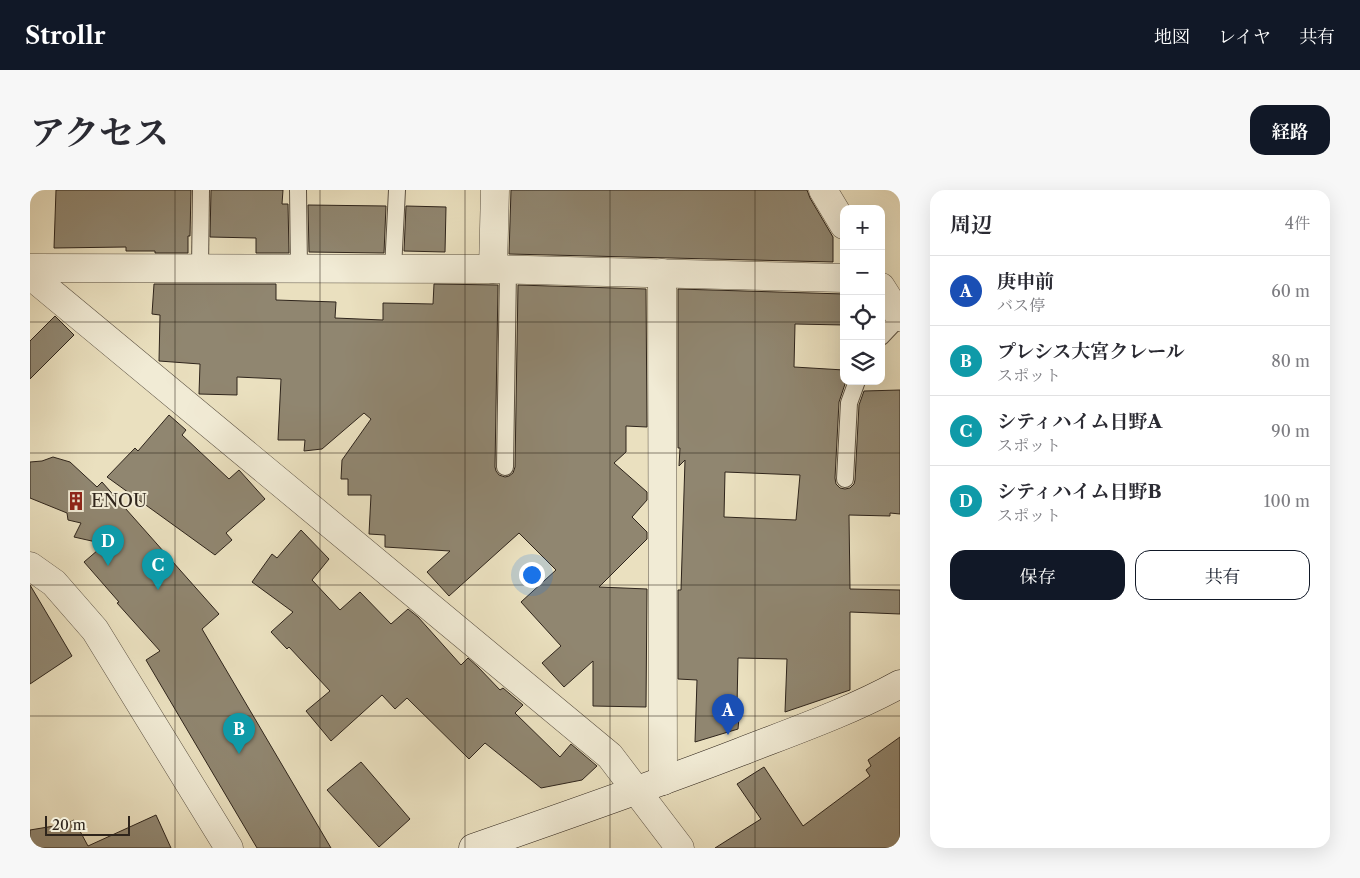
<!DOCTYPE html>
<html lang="ja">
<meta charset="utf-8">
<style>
:root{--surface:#fff;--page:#f7f7f7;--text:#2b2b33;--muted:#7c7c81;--line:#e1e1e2;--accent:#111827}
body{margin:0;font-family:"Libre Caslon Text","Noto Serif JP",serif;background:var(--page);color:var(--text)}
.controls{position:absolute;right:15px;top:15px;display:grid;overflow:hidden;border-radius:10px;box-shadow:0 5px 20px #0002}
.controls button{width:45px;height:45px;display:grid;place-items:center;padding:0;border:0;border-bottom:1px solid var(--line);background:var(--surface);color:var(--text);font:25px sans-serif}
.scale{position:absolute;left:15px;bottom:12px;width:85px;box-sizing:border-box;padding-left:5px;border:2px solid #2e241b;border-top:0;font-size:14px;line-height:18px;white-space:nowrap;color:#2e241b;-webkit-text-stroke:4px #f1ebd5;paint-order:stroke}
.you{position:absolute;left:501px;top:384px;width:18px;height:18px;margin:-12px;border:4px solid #fff;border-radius:50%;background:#1a73e8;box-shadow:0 0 0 8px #1a73e833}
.badge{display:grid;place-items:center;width:32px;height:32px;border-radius:50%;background:var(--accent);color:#fff;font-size:16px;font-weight:700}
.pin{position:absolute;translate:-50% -41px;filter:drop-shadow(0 1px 2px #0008)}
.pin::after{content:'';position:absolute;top:26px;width:18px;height:15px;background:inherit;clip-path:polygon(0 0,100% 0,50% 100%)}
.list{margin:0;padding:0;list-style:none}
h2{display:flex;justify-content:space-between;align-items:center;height:65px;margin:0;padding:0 20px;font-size:21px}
h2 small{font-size:16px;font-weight:400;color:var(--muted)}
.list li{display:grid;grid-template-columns:32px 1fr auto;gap:15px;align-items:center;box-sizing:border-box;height:70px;padding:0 20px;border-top:1px solid var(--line)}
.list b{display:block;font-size:19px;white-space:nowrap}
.list p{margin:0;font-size:16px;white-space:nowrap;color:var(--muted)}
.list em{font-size:16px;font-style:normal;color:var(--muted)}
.actions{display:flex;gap:10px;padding:15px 20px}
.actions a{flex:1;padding:11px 0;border:1px solid var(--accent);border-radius:15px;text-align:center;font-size:18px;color:var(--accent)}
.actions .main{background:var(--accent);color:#fff}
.icon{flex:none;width:28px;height:28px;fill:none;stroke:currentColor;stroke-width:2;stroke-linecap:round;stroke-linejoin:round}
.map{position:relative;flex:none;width:870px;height:658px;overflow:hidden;border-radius:15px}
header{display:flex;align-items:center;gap:30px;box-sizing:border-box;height:70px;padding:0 25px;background:var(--accent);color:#fff}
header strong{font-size:24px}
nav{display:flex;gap:28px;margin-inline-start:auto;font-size:18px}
.intro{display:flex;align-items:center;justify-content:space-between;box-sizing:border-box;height:120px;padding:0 30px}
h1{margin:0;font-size:35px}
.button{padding:12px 22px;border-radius:15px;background:var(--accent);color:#fff;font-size:18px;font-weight:700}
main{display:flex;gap:30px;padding:0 30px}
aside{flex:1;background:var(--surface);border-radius:15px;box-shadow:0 5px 20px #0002}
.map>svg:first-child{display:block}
</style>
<header>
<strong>Strollr</strong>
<nav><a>地図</a><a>レイヤ</a><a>共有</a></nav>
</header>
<div class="intro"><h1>アクセス</h1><a class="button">経路</a></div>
<main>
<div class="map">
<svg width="870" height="658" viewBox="0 0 870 658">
<rect width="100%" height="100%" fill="#eae0bf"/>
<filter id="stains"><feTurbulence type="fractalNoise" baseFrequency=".004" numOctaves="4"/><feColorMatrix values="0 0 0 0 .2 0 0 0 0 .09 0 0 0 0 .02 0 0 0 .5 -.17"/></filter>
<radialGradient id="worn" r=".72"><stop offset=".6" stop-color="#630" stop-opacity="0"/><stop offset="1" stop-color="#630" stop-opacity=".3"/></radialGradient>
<!-- building -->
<g fill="#908670" stroke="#2e241b" fill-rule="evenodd">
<polygon points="26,0 161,0 160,46 158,46 158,63 125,63 125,61 96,61 96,57 24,58"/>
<polygon points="181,0 253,0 252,14 258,14 259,63 226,63 226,48 180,47"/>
<polygon points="481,0 777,0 780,8 803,47 803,72 479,64"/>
<polygon points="278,15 356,16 354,63 279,62"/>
<polygon points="376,16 416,17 415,62 374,61"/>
<polygon points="124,94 246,94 246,110 306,112 305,128 353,130 353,113 403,114 404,94 468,95 465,277 466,281 469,285 475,287 479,286 483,283 485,277 488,95 616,99 617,237 596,236 596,262 584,273 617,302 617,310 602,327 617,342 617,349 569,397 617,399 616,517 563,516 563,471 534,497 512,473 531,456 491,412 526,380 489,343 419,406 397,382 420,361 355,357 355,345 339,344 341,305 318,305 318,289 311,289 312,270 341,229 334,223 292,259 274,261 275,250 248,250 251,189 207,187 207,205 169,204 170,174 129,171 130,125 122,124"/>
<path d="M648,99L814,104V135L765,134L764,177L814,180V191H816L809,212L805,288L806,294L810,298L815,299L820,298L824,294L825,290L829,215L834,201L870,200V324L860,323V326L819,325L820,399L870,400V424L820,422V500L755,522L757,469L708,468L707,516H710L708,539L665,552L667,490L648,489V400H651L655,270L649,276L650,258H648ZM695,282L770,285L766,330L694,327Z"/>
<polygon points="25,126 44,145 0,189 0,151"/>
<polygon points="139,225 156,240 152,245 199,289 209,280 235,309 196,343 202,350 185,365 77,287 105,258 108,261"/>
<polygon points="23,267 40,272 67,297 72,292 189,424 172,439 301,658 227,658 116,470 130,461 87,413 89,412 54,372 75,354 44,347 51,333 38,330 37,323 0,308 0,272 12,271"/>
<polygon points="271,340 299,369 282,390 310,420 330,402 361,434 378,419 388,427 431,475 438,468 448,477 470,500 473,498 493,515 485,523 530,567 541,554 567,576 552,590 511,598 455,553 439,569 377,508 365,519 352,505 301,551 276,521 300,501 259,457 257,459 241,442 263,422 222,392 242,364 247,368"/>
<polygon points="0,395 42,466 0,494"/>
<polygon points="870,547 870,658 685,658 731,629 707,594 734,577 773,636 840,586 836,580 841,576 838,570"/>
<polygon points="331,572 380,629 349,657 297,600"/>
<polygon points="126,625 141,658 0,658 0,640 36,634 44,630 58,656"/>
</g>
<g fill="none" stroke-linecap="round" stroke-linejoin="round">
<!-- lane casing -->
<g stroke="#5d5344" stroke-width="18">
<g id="lane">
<polyline points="268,0 269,79"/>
<polyline points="170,78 171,0"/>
<polyline points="363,79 367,0"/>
<polyline points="851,147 870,127"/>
<polyline points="475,277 478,80"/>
<polyline points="815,289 819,213 827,191"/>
</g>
</g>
<!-- street casing -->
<g stroke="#5d5344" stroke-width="29">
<g id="street">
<polyline points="793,0 814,35"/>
<polyline points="0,78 463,79 814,88"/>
<polyline points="463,79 465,0"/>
<polyline points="632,83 633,591"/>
<polyline points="0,85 580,566 650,658"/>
<polyline points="851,97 870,127"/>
<polyline points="0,376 24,393 65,440 199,658"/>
</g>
</g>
<!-- secondary casing -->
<g stroke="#2e241b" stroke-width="29">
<path id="secondary" d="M443,658C532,627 622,596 710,562C764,541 819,522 870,494"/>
</g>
<!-- lane -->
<use href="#lane" stroke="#f1ebd5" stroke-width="16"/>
<!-- street -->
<use href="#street" stroke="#f1ebd5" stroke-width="28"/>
<!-- secondary -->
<use href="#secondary" stroke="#f1ebd5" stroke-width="28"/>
</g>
<!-- grid -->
<path fill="none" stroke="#2e241b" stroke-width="1" stroke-opacity="0.55" d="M145,0V658M290,0V658M435,0V658M580,0V658M725,0V658M0,132H814M851,132H870M0,263H870M0,395H870M0,526H870"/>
<!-- icons -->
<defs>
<g id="building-bare" transform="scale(1.5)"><path d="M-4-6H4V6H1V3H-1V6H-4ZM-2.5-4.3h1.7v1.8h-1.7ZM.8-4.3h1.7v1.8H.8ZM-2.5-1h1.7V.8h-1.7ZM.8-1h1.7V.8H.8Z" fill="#8f2418" stroke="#f1ebd5" stroke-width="2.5" paint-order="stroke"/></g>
</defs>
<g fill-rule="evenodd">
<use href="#building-bare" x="46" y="311"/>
</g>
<g text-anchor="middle" stroke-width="4" stroke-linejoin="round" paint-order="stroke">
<!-- poi labels -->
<g font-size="18" fill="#2e241b" stroke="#f1ebd5" text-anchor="start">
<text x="61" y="317">ENOU</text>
</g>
</g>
<rect width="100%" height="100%" filter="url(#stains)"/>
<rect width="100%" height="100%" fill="url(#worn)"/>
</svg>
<div class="controls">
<button>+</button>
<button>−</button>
<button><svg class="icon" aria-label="locate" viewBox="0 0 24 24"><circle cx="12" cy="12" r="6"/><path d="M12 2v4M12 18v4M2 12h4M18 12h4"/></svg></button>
<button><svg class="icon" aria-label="layers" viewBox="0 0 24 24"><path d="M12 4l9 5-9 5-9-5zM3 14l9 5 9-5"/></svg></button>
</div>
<div class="scale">20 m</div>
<div class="you"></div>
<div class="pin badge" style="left:698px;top:545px;background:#1a4fb4">A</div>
<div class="pin badge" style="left:209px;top:564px;background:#0f9aa8">B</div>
<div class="pin badge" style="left:128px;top:400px;background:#0f9aa8">C</div>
<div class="pin badge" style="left:78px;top:376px;background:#0f9aa8">D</div>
</div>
<aside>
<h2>周辺<small>4件</small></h2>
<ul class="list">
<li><span class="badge" style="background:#1a4fb4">A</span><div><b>庚申前</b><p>バス停</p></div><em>60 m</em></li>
<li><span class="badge" style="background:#0f9aa8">B</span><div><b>プレシス大宮クレール</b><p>スポット</p></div><em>80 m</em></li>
<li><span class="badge" style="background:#0f9aa8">C</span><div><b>シティハイム日野A</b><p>スポット</p></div><em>90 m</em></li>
<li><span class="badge" style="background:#0f9aa8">D</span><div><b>シティハイム日野B</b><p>スポット</p></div><em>100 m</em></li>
</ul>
<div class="actions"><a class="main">保存</a><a>共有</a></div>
</aside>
</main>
